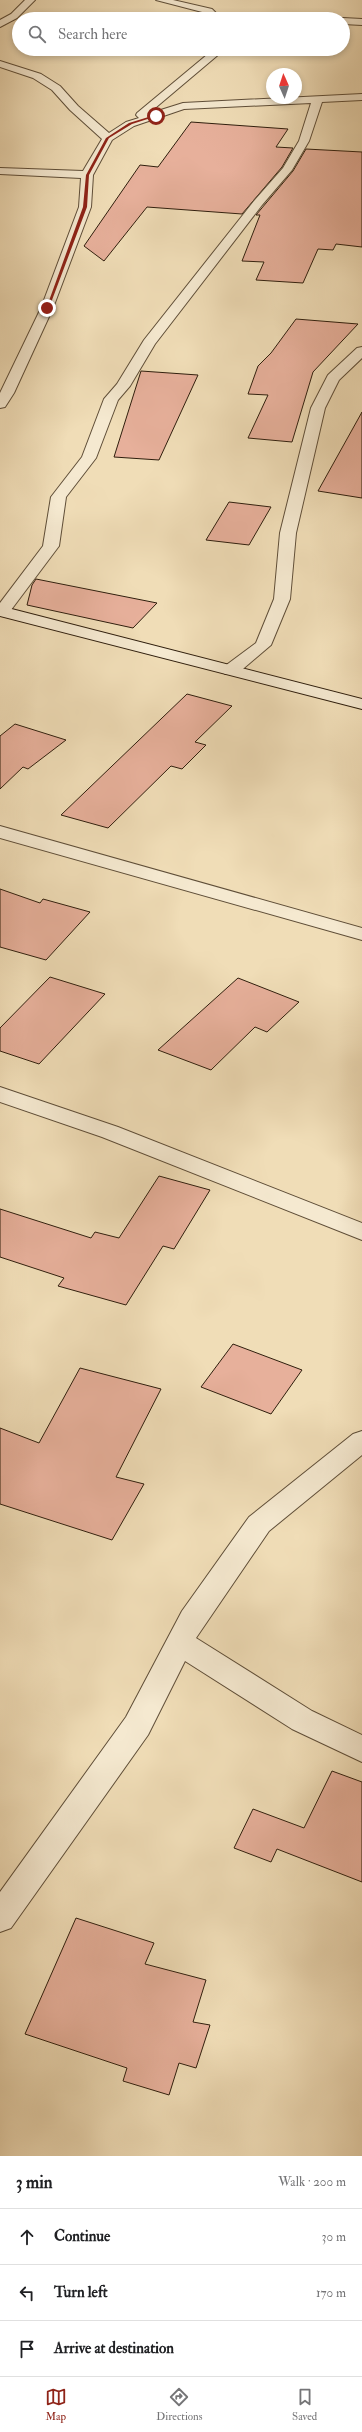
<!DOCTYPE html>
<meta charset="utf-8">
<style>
:root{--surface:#fff;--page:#f6f6f6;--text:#202124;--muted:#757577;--line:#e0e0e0;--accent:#8f2418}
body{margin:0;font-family:"IM FELL Double Pica",serif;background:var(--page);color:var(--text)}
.compass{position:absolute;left:266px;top:68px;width:36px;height:36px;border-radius:50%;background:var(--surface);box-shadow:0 2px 6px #0003;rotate:357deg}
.stop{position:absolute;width:12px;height:12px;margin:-9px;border:3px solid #8f2418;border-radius:50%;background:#fff}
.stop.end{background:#8f2418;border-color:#fff;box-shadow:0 1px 4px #0008}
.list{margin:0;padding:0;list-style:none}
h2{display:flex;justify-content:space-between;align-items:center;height:52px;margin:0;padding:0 16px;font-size:17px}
h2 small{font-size:13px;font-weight:400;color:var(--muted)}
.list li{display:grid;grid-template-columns:26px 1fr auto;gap:12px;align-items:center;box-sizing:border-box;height:56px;padding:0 16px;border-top:1px solid var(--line)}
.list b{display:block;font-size:15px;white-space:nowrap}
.list em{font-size:13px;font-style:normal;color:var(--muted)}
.icon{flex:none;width:22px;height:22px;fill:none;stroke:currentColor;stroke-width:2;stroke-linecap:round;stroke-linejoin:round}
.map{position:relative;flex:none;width:362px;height:2156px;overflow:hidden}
.search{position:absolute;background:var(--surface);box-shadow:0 2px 6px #0003;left:12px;right:12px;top:12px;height:44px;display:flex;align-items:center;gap:10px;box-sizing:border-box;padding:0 14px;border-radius:22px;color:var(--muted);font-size:15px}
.sheet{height:220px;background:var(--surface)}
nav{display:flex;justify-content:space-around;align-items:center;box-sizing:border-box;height:56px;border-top:1px solid var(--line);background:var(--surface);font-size:11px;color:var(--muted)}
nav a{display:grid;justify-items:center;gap:2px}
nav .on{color:var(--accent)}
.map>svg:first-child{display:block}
</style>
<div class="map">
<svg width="362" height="2156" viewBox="0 0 362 2156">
<rect width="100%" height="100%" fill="#f0ddb7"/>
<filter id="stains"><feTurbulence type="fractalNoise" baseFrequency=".005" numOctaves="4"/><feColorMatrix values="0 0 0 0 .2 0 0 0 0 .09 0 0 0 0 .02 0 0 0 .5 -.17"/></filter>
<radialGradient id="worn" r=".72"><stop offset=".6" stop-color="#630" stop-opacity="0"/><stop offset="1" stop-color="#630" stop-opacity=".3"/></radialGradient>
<!-- building -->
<g fill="#e7b09b" stroke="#2f1e0d">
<polygon points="191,122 288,129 276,147 293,148 282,167 242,214 147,207 104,261 84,246 140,165 158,167"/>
<polygon points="306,149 362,152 362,247 336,244 333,250 318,249 303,283 256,280 264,262 242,261 260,215 256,215 293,171"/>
<polygon points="296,319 358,324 313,372 292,442 248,438 268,395 248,394 258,366 271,353"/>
<polygon points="141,371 198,375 159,460 114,457"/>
<polygon points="362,412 362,498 318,491"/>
<polygon points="229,502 271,507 249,545 206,540"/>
<polygon points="36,579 157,603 133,628 27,605 32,585"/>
<polygon points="187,694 232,706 195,742 206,745 182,769 171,766 108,828 61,815"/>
<polygon points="15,724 66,740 28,769 23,767 0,789 0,736"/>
<polygon points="0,889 40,903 43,899 90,912 46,960 0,947"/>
<polygon points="50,977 105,994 39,1064 0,1051 0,1028"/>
<polygon points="238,978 299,1002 267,1032 255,1027 211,1070 158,1050"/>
<polygon points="159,1176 210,1190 174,1249 163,1246 126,1305 58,1286 64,1278 0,1257 0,1209 91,1238 95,1232 119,1238"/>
<polygon points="233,1344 302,1370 271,1414 201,1387"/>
<polygon points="80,1368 161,1389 116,1477 144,1484 112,1540 0,1504 0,1428 39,1443"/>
<polygon points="332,1771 362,1782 362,1882 277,1849 271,1862 234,1848 253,1809 304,1828"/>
<polygon points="76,1918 154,1943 145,1964 206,1980 193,2022 210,2025 196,2068 179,2063 169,2095 123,2081 127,2068 25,2034"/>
</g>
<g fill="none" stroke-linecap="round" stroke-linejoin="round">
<!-- street casing -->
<g stroke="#5f4e38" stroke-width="2">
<g id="street">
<polygon points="25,0 35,0 17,18 0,27 0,20 11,14"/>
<polygon points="156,0 173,0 212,9 216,13 298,16 303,19 211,19 206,13"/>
<polygon points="343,18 362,19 362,25 343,24 343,19 340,19"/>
<polygon points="214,49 225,49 148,114 183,103 362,94 362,100 322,102 309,141 292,170 262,205 155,344 130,386 118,400 96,458 66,497 59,546 8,614 0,615 0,603 43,546 51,497 82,457 104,399 117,384 144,340 254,201 283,168 299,141 311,103 184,109 134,126 112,140 93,175 91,207 53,308 14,393 5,407 0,408 0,393 41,308 79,207 81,178 0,174 0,168 83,171 102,139 70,110 52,90 33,78 0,67 0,61 41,74 60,86 78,106 109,133 126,122 139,118 136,115 137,113"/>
<polygon points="362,347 362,358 339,380 325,408 296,533 290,599 271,645 237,674 225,674 222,670 225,666 256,643 274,599 280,533 311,408 328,375 357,348"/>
<polygon points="0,826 362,928 362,940 0,838"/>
<polygon points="0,1087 118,1127 362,1223 362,1240 102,1137 0,1102"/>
<polygon points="362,1431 362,1455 269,1531 196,1638 312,1711 362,1735 362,1762 292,1729 185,1661 148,1735 11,1928 0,1932 0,1892 126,1717 182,1611 249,1517 353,1434"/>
</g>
</g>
<!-- secondary casing -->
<g stroke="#2f1e0d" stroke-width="2">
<polygon id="secondary" points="0,606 362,699 362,709 0,616"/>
</g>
<!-- street -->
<use href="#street" fill="#f5e9d0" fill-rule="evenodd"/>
<!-- secondary -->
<use href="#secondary" fill="#f5e9d0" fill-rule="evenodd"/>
</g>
<!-- route -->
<polygon fill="#8f2418" points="155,115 157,116 132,124 109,138 89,175 87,207 49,308 46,309 83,207 86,175 106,138 129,123"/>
<rect width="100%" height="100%" filter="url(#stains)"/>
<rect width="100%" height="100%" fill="url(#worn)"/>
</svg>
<svg class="compass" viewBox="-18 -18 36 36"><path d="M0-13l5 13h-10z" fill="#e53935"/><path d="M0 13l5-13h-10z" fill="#757577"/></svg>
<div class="stop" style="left:156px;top:116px"></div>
<div class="stop end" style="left:47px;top:308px"></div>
<div class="search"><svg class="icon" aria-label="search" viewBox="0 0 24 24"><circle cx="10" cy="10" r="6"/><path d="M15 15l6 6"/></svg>Search here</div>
</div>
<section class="sheet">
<h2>3 min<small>Walk · 200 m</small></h2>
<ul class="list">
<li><svg class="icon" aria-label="ahead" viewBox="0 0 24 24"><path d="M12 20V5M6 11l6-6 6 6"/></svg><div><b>Continue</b></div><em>30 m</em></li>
<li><svg class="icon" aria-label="left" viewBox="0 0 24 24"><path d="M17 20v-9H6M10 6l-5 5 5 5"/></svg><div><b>Turn left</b></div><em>170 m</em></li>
<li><svg class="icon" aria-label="arrive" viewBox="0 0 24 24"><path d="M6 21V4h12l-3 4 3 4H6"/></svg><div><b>Arrive at destination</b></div></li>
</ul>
</section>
<nav>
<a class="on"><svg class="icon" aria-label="map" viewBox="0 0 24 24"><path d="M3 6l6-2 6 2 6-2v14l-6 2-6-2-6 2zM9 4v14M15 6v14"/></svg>Map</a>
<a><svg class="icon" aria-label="directions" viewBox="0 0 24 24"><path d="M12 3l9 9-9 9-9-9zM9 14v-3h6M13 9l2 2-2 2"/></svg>Directions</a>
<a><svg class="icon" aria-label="saved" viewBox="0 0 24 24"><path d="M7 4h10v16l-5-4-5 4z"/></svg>Saved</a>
</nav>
